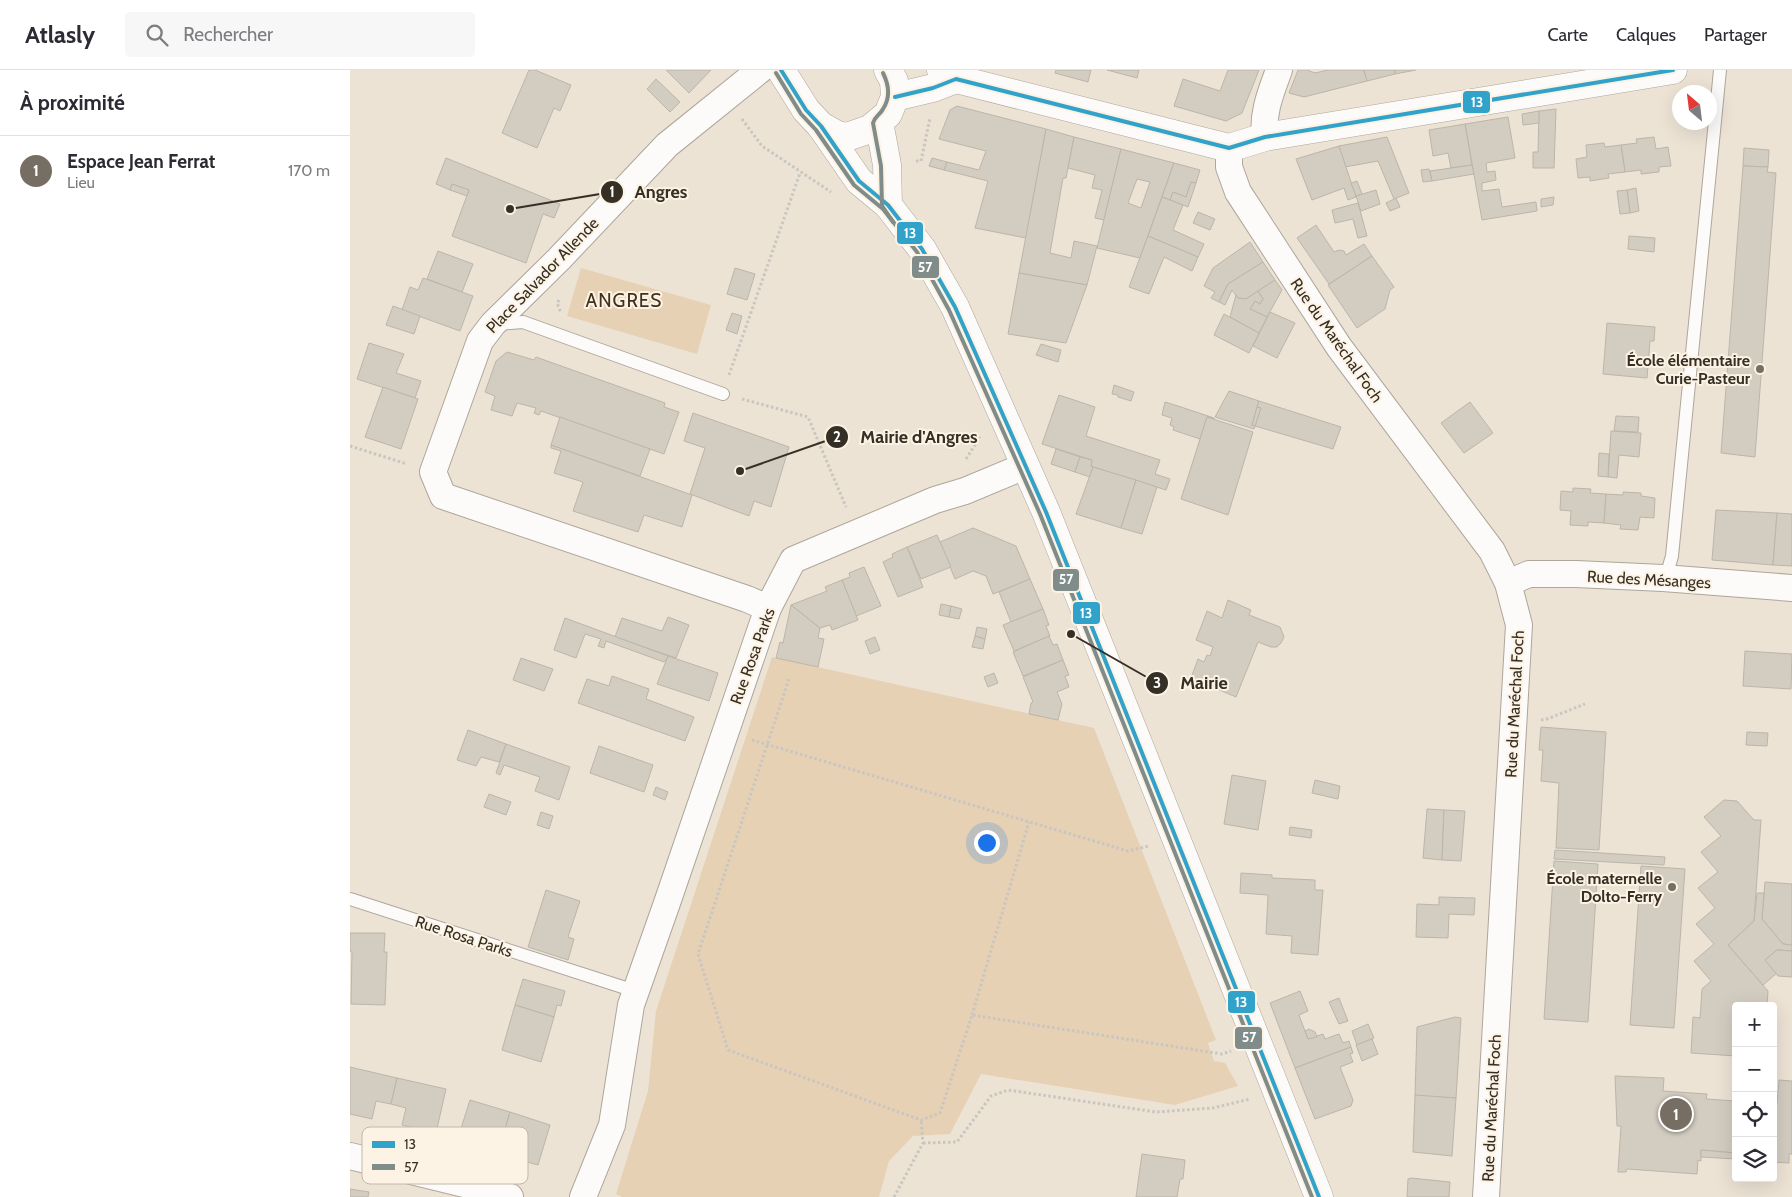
<!DOCTYPE html>
<html lang="fr">
<meta charset="utf-8">
<style>
:root{--surface:#fff;--page:#f7f7f7;--text:#2b2b33;--muted:#7c7c81;--line:#e1e1e2;--accent:#766e63}
body{margin:0;font-family:Cabin,sans-serif;background:var(--page);color:var(--text)}
.controls{position:absolute;right:15px;bottom:15px;display:grid;overflow:hidden;border-radius:5px;box-shadow:0 5px 20px #0002}
.controls button{width:45px;height:45px;display:grid;place-items:center;padding:0;border:0;border-bottom:1px solid var(--line);background:var(--surface);color:var(--text);font:25px sans-serif}
.compass{position:absolute;left:1322px;top:15px;width:45px;height:45px;border-radius:50%;background:var(--surface);box-shadow:0 5px 20px #0002;rotate:332deg}
.you{position:absolute;left:636px;top:772px;width:18px;height:18px;margin:-12px;border:4px solid #fff;border-radius:50%;background:#1a73e8;box-shadow:0 0 0 8px #1a73e833}
.badge{display:grid;place-items:center;width:32px;height:32px;border-radius:50%;background:var(--accent);color:#fff;font-size:16px;font-weight:700}
.pin{position:absolute;translate:-50% -50%;border:2px solid #fff;box-shadow:0 1px 5px #0006}
.list{margin:0;padding:0;list-style:none}
h2{display:flex;justify-content:space-between;align-items:center;height:65px;margin:0;padding:0 20px;font-size:21px}
h2 small{font-size:16px;font-weight:400;color:var(--muted)}
.list li{display:grid;grid-template-columns:32px 1fr auto;gap:15px;align-items:center;box-sizing:border-box;height:70px;padding:0 20px;border-top:1px solid var(--line)}
.list b{display:block;font-size:19px;white-space:nowrap}
.list p{margin:0;font-size:16px;white-space:nowrap;color:var(--muted)}
.list em{font-size:16px;font-style:normal;color:var(--muted)}
.icon{flex:none;width:28px;height:28px;fill:none;stroke:currentColor;stroke-width:2;stroke-linecap:round;stroke-linejoin:round}
.map{position:relative;flex:none;width:1442px;height:1127px;overflow:hidden}
header{display:flex;align-items:center;gap:30px;box-sizing:border-box;height:70px;padding:0 25px;background:var(--surface);border-bottom:1px solid var(--line)}
header strong{font-size:24px}
nav{display:flex;gap:28px;margin-inline-start:auto;font-size:18px}
.search{width:350px;height:45px;background:var(--page);display:flex;align-items:center;gap:12px;box-sizing:border-box;padding:0 18px;border-radius:5px;color:var(--muted);font-size:19px}
main{display:flex}
aside{flex:1;background:var(--surface)}
.map>svg:first-child{display:block}
</style>
<header>
<strong>Atlasly</strong>
<div class="search"><svg class="icon" aria-label="search" viewBox="0 0 24 24"><circle cx="10" cy="10" r="6"/><path d="M15 15l6 6"/></svg>Rechercher</div>
<nav><a>Carte</a><a>Calques</a><a>Partager</a></nav>
</header>
<main>
<aside>
<h2>À proximité<small></small></h2>
<ul class="list">
<li><span class="badge">1</span><div><b>Espace Jean Ferrat</b><p>Lieu</p></div><em>170 m</em></li>
</ul>
</aside>
<div class="map">
<svg width="1442" height="1127" viewBox="0 0 1442 1127">
<rect width="100%" height="100%" fill="#ece3d5"/>
<!-- green -->
<g fill="#e6d1b4">
<polygon points="231,198 361,235 347,284 217,246"/>
<polygon points="422,587 744,658 866,970 858,973 864,991 875,993 888,1016 825,1035 631,1004 600,1064 563,1066 539,1091 529,1127 272,1127 266,1124 298,1021 306,941"/>
</g>
<!-- building -->
<g fill="#d3ccc1" stroke="#bcb5aa" fill-rule="evenodd">
<polygon points="179,0 185,0 221,15 210,41 204,38 187,78 152,63"/>
<polygon points="316,0 361,0 339,23"/>
<polygon points="706,0 741,0 738,12 705,3"/>
<polygon points="757,0 789,0 787,8"/>
<polygon points="878,0 909,0 892,43 876,51 824,36 833,9 870,21"/>
<polygon points="948,0 957,0 965,3 978,0 1014,0 1017,11 954,27 939,23"/>
<polygon points="1014,0 1045,0 1045,4 1017,11"/>
<polygon points="1045,0 1066,0 1045,4"/>
<polygon points="306,9 330,32 320,42 297,19"/>
<polygon points="607,36 696,59 676,168 625,158 638,111 594,100 597,92 629,100 636,81 589,69 600,40"/>
<polygon points="1206,39 1204,98 1183,98 1183,82 1188,82 1189,41"/>
<polygon points="1189,41 1189,53 1173,55 1172,44"/>
<polygon points="1158,47 1165,88 1136,93 1137,102 1145,101 1146,110 1132,113 1132,121 1149,119 1152,137 1186,132 1187,141 1132,150 1115,54"/>
<polygon points="1115,54 1122,95 1101,98 1098,83 1083,86 1079,60"/>
<polygon points="696,59 724,67 716,108 713,108 700,183 721,188 724,171 747,176 737,215 669,203"/>
<polygon points="724,67 771,79 754,150 745,148 752,120 742,118 745,105 718,98"/>
<polygon points="1037,67 1059,123 1044,129 1028,91 995,97 989,76"/>
<polygon points="1304,67 1306,79 1318,77 1321,96 1309,97 1309,102 1291,104 1291,100 1275,102 1271,75 1287,73 1286,69"/>
<polygon points="1254,73 1255,77 1271,75 1275,102 1258,104 1259,108 1240,111 1240,107 1228,108 1226,89 1237,87 1236,75"/>
<polygon points="989,76 1006,127 998,130 994,118 962,130 946,89"/>
<polygon points="1394,78 1419,80 1418,97 1393,96"/>
<path d="M771,79L824,93L790,188L747,178ZM787,109L800,112L791,138L778,133Z"/>
<polygon points="96,88 210,134 204,148 193,144 176,193 102,166 119,120 102,114 100,120 86,114"/>
<polygon points="582,88 597,92 594,100 579,96"/>
<polygon points="824,93 850,100 846,113 841,112 836,127 823,122 820,130 812,127"/>
<polygon points="1122,95 1124,104 1082,111 1080,101"/>
<polygon points="1393,96 1418,97 1417,102 1426,103 1405,387 1371,383"/>
<polygon points="1079,99 1082,111 1073,112 1071,100"/>
<polygon points="1007,111 1012,124 1006,126 1001,113"/>
<polygon points="841,112 846,113 838,137 820,130 823,122 836,127"/>
<polygon points="102,114 119,120 117,126 100,120"/>
<polygon points="1286,118 1289,141 1280,143 1277,120"/>
<polygon points="1026,120 1030,134 1011,141 1006,126"/>
<polygon points="1277,120 1280,143 1270,144 1267,121"/>
<polygon points="812,127 833,135 823,160 854,174 848,187 798,166"/>
<polygon points="1204,127 1203,135 1191,137 1191,129"/>
<polygon points="1046,128 1050,137 1040,141 1036,133"/>
<polygon points="1008,133 1017,166 1008,168 1003,149 985,153 982,140"/>
<polygon points="848,142 865,149 860,160 843,153"/>
<polygon points="966,155 984,182 989,180 994,181 996,185 1014,174 1022,186 979,214 947,168"/>
<polygon points="798,166 848,187 842,201 814,187 799,224 779,217"/>
<polygon points="1279,166 1305,168 1304,182 1278,179"/>
<polygon points="900,172 913,192 878,214 869,232 861,228 865,222 854,216 863,198"/>
<polygon points="88,181 123,194 112,222 77,209"/>
<polygon points="1022,186 1044,217 1040,220 1035,239 1007,258 978,215"/>
<polygon points="913,192 925,210 896,229 888,228 882,220 875,235 869,232 878,214"/>
<polygon points="385,198 405,204 397,230 377,224"/>
<polygon points="669,203 737,215 716,273 658,264"/>
<polygon points="73,208 123,226 110,261 52,240 60,217 68,220"/>
<polygon points="925,210 932,220 917,247 900,239 905,231 910,234 913,229 908,221"/>
<polygon points="908,221 913,229 910,234 905,231 900,239 917,247 909,263 880,247 886,225 888,228 896,229"/>
<polygon points="43,236 70,246 64,264 36,255"/>
<polygon points="920,242 945,253 927,288 903,276"/>
<polygon points="382,243 392,246 387,264 376,260"/>
<polygon points="874,244 909,263 899,283 864,265"/>
<polygon points="1257,253 1305,257 1304,271 1300,271 1297,308 1253,304"/>
<polygon points="19,273 54,284 46,303 71,311 65,328 7,309"/>
<polygon points="691,274 711,280 708,292 686,285"/>
<polygon points="157,282 184,290 186,287 315,333 314,337 329,342 314,384 191,341 189,345 184,343 186,338 167,333 162,346 141,340 145,326 135,322 146,291"/>
<polygon points="764,315 784,322 781,331 768,327 768,325 762,324"/>
<polygon points="33,317 68,329 51,379 15,367"/>
<polygon points="879,321 909,331 902,355 905,356 904,359 865,347"/>
<polygon points="709,325 745,337 736,366 810,390 805,404 820,409 816,420 743,397 741,396 742,390 692,374"/>
<polygon points="909,331 991,357 983,379 905,356 911,338 907,337"/>
<polygon points="815,332 831,337 864,348 864,349 857,347 850,369 823,360 824,357 820,355 822,348 812,345"/>
<polygon points="1120,332 1143,363 1114,383 1091,353"/>
<polygon points="907,337 911,338 905,356 902,355"/>
<polygon points="343,343 439,377 421,437 404,431 399,446 340,424 355,378 334,371"/>
<polygon points="1266,346 1289,347 1288,362 1264,361"/>
<polygon points="210,347 300,379 290,406 201,375"/>
<polygon points="857,347 903,362 878,445 831,429"/>
<polygon points="1261,361 1291,363 1289,387 1269,385 1267,408 1258,407"/>
<polygon points="201,375 342,425 332,457 294,445 288,462 223,441 233,412 204,403 211,381 201,378"/>
<polygon points="706,379 730,387 725,402 701,394"/>
<polygon points="1249,383 1259,384 1258,407 1248,406"/>
<polygon points="730,387 742,390 741,396 743,397 740,407 725,402"/>
<polygon points="743,397 786,410 771,458 726,444"/>
<polygon points="786,410 807,417 792,464 771,458"/>
<polygon points="1223,418 1241,419 1240,423 1256,424 1254,453 1238,452 1238,456 1220,455 1221,441 1210,440 1211,421 1223,422"/>
<polygon points="1273,422 1291,423 1291,426 1305,428 1304,448 1290,447 1288,460 1270,459 1271,455 1254,453 1256,424 1273,425"/>
<polygon points="1366,440 1427,443 1423,495 1362,490"/>
<polygon points="1427,443 1442,444 1442,496 1423,495"/>
<polygon points="623,458 666,476 680,509 643,524 636,506 623,501 605,509 590,472"/>
<polygon points="587,465 601,497 571,509 557,477"/>
<polygon points="557,477 573,517 548,527 533,492 543,487 542,484"/>
<polygon points="514,497 531,536 506,546 492,510 500,507 499,503"/>
<polygon points="680,509 693,539 661,552 649,522"/>
<polygon points="492,510 508,550 482,560 480,555 470,558 441,535 477,521 475,517"/>
<polygon points="878,530 901,540 899,545 930,557 934,567 931,573 927,577 921,577 908,572 886,627 841,608 848,589 854,592 857,585 860,586 863,577 846,570 857,541 872,548"/>
<polygon points="591,534 601,536 599,547 589,545"/>
<polygon points="441,535 470,558 468,568 474,569 468,597 426,588 430,572 433,573"/>
<polygon points="601,536 612,539 609,549 599,547"/>
<polygon points="693,539 699,555 696,556 700,566 664,581 653,555"/>
<polygon points="318,547 339,555 326,588 265,567 272,548 312,561"/>
<polygon points="215,548 318,586 318,587 314,592 256,571 254,578 248,576 251,569 235,564 226,588 204,580"/>
<polygon points="627,557 637,559 635,569 625,566"/>
<polygon points="625,566 635,569 633,579 622,577"/>
<polygon points="699,566 703,575 707,574 713,590 673,606 663,582"/>
<polygon points="525,567 530,580 520,584 515,571"/>
<polygon points="1395,581 1442,584 1441,619 1393,616"/>
<polygon points="318,586 368,603 359,631 307,614"/>
<polygon points="171,588 203,599 194,621 163,610"/>
<polygon points="713,590 719,605 715,606 719,617 707,622 712,634 708,650 679,644 681,633 683,632 673,607"/>
<polygon points="644,603 648,613 638,617 634,607"/>
<polygon points="262,606 299,619 296,629 344,647 335,671 228,633 237,609 259,616"/>
<polygon points="1191,657 1256,662 1249,780 1206,778 1209,713 1191,711 1193,680 1189,680"/>
<polygon points="118,660 156,674 149,692 131,687 126,696 107,690"/>
<polygon points="1397,662 1418,663 1417,676 1396,675"/>
<polygon points="156,674 220,697 209,730 185,721 190,707 154,695 150,705 146,703"/>
<polygon points="249,676 303,695 294,722 240,703"/>
<polygon points="882,705 916,711 908,760 874,754"/>
<polygon points="965,710 990,716 988,729 962,723"/>
<polygon points="306,717 318,722 315,730 303,725"/>
<polygon points="139,724 161,732 156,745 134,737"/>
<polygon points="1374,730 1387,731 1404,750 1411,750 1404,851 1378,875 1418,921 1417,936 1386,936 1386,986 1341,983 1343,947 1350,948 1352,919 1361,911 1344,891 1364,874 1346,854 1365,838 1348,818 1368,802 1351,782 1371,766 1354,747"/>
<polygon points="1077,739 1094,740 1092,790 1073,788"/>
<polygon points="1094,740 1115,741 1111,791 1092,790"/>
<polygon points="191,742 203,746 199,759 187,755"/>
<polygon points="940,757 962,760 961,768 939,765"/>
<polygon points="1205,780 1315,787 1314,795 1204,789"/>
<polygon points="1204,791 1248,794 1238,952 1194,949"/>
<polygon points="1291,796 1335,799 1324,958 1280,955"/>
<polygon points="891,803 922,805 922,808 965,810 965,820 973,820 968,885 941,883 942,866 916,864 918,825 890,823"/>
<polygon points="1415,812 1442,814 1442,875 1433,874 1412,849"/>
<polygon points="196,820 230,831 218,867 224,869 218,890 178,877"/>
<polygon points="1407,823 1414,823 1412,849 1433,874 1442,875 1442,881 1427,880 1415,890 1427,903 1413,915 1378,875 1404,851"/>
<polygon points="1089,827 1125,828 1124,845 1099,844 1098,868 1066,867 1067,834 1089,835"/>
<polygon points="0,863 35,863 34,882 37,882 35,935 1,934 2,882 0,881"/>
<polygon points="1427,880 1442,881 1442,907 1428,906 1415,890"/>
<polygon points="173,909 215,921 211,936 207,935 204,947 165,935"/>
<polygon points="950,921 958,941 949,945 958,969 973,964 975,969 989,964 993,973 999,971 1001,977 945,998 920,933"/>
<polygon points="989,928 998,951 989,954 979,932"/>
<polygon points="165,935 204,947 191,992 152,980"/>
<polygon points="1105,947 1111,948 1106,1028 1065,1026 1067,957"/>
<polygon points="1018,954 1024,968 1007,975 1002,961"/>
<polygon points="959,959 965,962 967,967 958,969 955,961"/>
<polygon points="1022,969 1028,984 1012,991 1006,975"/>
<polygon points="1001,977 1003,983 1000,984 1003,992 990,997 1003,1030 1001,1036 965,1049 945,998"/>
<polygon points="0,997 47,1008 41,1034 26,1031 22,1049 0,1044"/>
<polygon points="1265,1006 1314,1008 1313,1021 1357,1024 1356,1029 1386,1031 1386,1083 1351,1080 1351,1091 1348,1090 1347,1104 1277,1099 1276,1102 1268,1102 1271,1056 1267,1056"/>
<polygon points="47,1008 96,1019 86,1063 52,1055 56,1038 41,1034"/>
<polygon points="1429,1010 1442,1011 1442,1084 1439,1084 1439,1093 1423,1092 1423,1033 1427,1034"/>
<polygon points="1065,1025 1106,1028 1102,1086 1063,1082"/>
<polygon points="120,1030 160,1042 152,1070 137,1065 133,1079 107,1071"/>
<polygon points="160,1042 200,1055 188,1095 162,1088 166,1074 152,1070"/>
<polygon points="1351,1080 1386,1083 1386,1089 1351,1087"/>
<polygon points="792,1084 835,1090 833,1109 830,1109 827,1127 786,1127"/>
<polygon points="1061,1108 1100,1112 1099,1127 1057,1127 1058,1109"/>
<polygon points="0,1119 19,1122 18,1127 0,1127"/>
</g>
<g fill="none" stroke-linecap="round" stroke-linejoin="round">
<!-- lane casing -->
<g stroke="#ada69b" stroke-width="14">
<g id="lane">
<polyline points="148,254 173,252 373,324"/>
<polyline points="1313,508 1318,500 1322,486 1370,0"/>
<polyline points="0,829 285,921"/>
</g>
</g>
<!-- street casing -->
<g stroke="#ada69b" stroke-width="28">
<g id="street">
<polyline points="410,0 317,75 209,189 143,254 130,271 83,402 93,426 397,529 418,538"/>
<path d="M915,67C912,43 921,22 929,0"/>
<polyline points="879,78 879,97 888,122 989,277 1142,481 1158,513 1169,555 1136,1127"/>
<polyline points="1158,513 1179,504 1226,504 1313,508 1442,518"/>
<polyline points="0,1086 151,1123 160,1127"/>
<polyline points="233,1127 262,1055 281,935 317,833 418,538 443,490 585,430 615,421 675,396"/>
</g>
</g>
<!-- secondary casing -->
<g stroke="#ada69b" stroke-width="29">
<g id="secondary">
<polyline points="431,0 456,40 471,56 487,65 497,67 520,59 538,44 545,27 544,11 538,0"/>
<polyline points="591,0 606,9 879,78 915,67 1323,0"/>
<polyline points="545,27 583,18 606,9"/>
<polyline points="529,52 537,95 538,135"/>
<polyline points="471,56 509,111 538,135 572,179 605,237 696,442 969,1127"/>
</g>
</g>
<!-- path -->
<g stroke="#c9c5c1" stroke-width="3" stroke-dasharray="2.5 2.5" stroke-linecap="butt">
<polyline points="392,49 412,76 481,122"/>
<polyline points="566,91 571,91 580,48"/>
<polyline points="209,230 207,233 211,243"/>
<polyline points="379,305 450,103"/>
<polyline points="392,329 458,347 496,437"/>
<polyline points="0,376 57,394"/>
<polyline points="616,389 630,367"/>
<polyline points="439,609 348,884 378,980 571,1050 590,1043 622,945 872,984 881,981"/>
<polyline points="1191,650 1197,649 1235,634"/>
<polyline points="402,670 778,781 799,776"/>
<polyline points="622,945 679,752"/>
<polyline points="573,1073 607,1072 641,1026 658,1020 806,1042 863,1038 900,1029"/>
<polyline points="544,1127 573,1073 571,1050"/>
</g>
<!-- lane -->
<use href="#lane" stroke="#fcfbf9" stroke-width="12"/>
<!-- street -->
<use href="#street" stroke="#fcfbf9" stroke-width="26"/>
<!-- secondary -->
<use href="#secondary" stroke="#fcfbf9" stroke-width="28"/>
<!-- bus-1 casing -->
<g stroke="#fdf3e4" stroke-width="8">
<g id="bus-1">
<polyline points="431,0 456,40 471,56 509,111 538,135 572,179 605,237 696,442 969,1127"/>
<polyline points="545,27 583,18 606,9 879,78 915,67 1323,0"/>
</g>
</g>
<!-- bus-2 casing -->
<g stroke="#fdf3e4" stroke-width="8">
<g id="bus-2">
<polyline points="426,3 451,44 466,60 504,115 533,139 567,182 599,240 690,444 962,1127"/>
<path d="M533,3C539,15 541,27 533,39C530,45 525,46 523,53L531,96L532,136L543,152"/>
</g>
</g>
<!-- bus-1 -->
<use href="#bus-1" stroke="#31a3cb" stroke-width="4"/>
<!-- bus-2 -->
<use href="#bus-2" stroke="#808c89" stroke-width="4"/>
</g>
<!-- markers -->
<g fill="#766e63" stroke="#fdf3e4" stroke-width="2">
<circle cx="1410" cy="299" r="5"/>
<circle cx="1322" cy="817" r="5"/>
</g>
<g text-anchor="middle" stroke-width="4" stroke-linejoin="round" paint-order="stroke">
<!-- street labels -->
<g font-size="16" fill="#362f25" stroke="#fdf3e4">
<text transform="translate(192 205) rotate(-46)" y="6">Place Salvador Allende</text>
<text transform="translate(987 270) rotate(55)" y="6">Rue du Maréchal Foch</text>
<text transform="translate(1299 509) rotate(3)" y="6">Rue des Mésanges</text>
<text transform="translate(402 586) rotate(-70)" y="6">Rue Rosa Parks</text>
<text transform="translate(1164 634) rotate(-87)" y="6">Rue du Maréchal Foch</text>
<text transform="translate(114 866) rotate(18)" y="6">Rue Rosa Parks</text>
<text transform="translate(1141 1038) rotate(-87)" y="6">Rue du Maréchal Foch</text>
</g>
<!-- poi labels -->
<g font-size="16" font-weight="bold" fill="#362f25" stroke="#fdf3e4" text-anchor="end">
<text x="1400" y="296">École élémentaire<tspan x="1400" dy="18">Curie-Pasteur</tspan></text>
<text x="1312" y="814">École maternelle<tspan x="1312" dy="18">Dolto-Ferry</tspan></text>
</g>
<!-- quarter labels -->
<g font-size="19" letter-spacing="1" fill="#40321e" stroke="#fdf3e4">
<text x="274" y="237">ANGRES</text>
</g>
</g>
<!-- legend -->
<rect x="12" y="1057" width="166" height="57" rx="8" fill="#fdf3e4" stroke="#c1b8ab" stroke-width="1"/>
<rect x="22" y="1071" width="23" height="7" fill="#31a3cb"/>
<rect x="22" y="1094" width="23" height="6" fill="#808c89"/>
<g font-size="14" fill="#362f25">
<text x="54" y="1079">13</text>
<text x="54" y="1102">57</text>
</g>
<!-- callouts -->
<path fill="none" stroke="#362f25" stroke-width="2" d="M160 139L262 122M390 401L487 367M721 564L807 613"/>
<g fill="#362f25" stroke="#fdf3e4" stroke-width="2">
<circle cx="160" cy="139" r="5"/>
<circle cx="390" cy="401" r="5"/>
<circle cx="721" cy="564" r="5"/>
<circle cx="262" cy="122" r="12"/>
<circle cx="487" cy="367" r="12"/>
<circle cx="807" cy="613" r="12"/>
</g>
<g font-size="15" text-anchor="middle" font-weight="bold" fill="#fff">
<text x="262" y="127">1</text>
<text x="487" y="372">2</text>
<text x="807" y="618">3</text>
</g>
<g font-size="18" text-anchor="middle" font-weight="bold" fill="#362f25" stroke="#fdf3e4" stroke-width="4" stroke-linejoin="round" paint-order="stroke">
<text x="311" y="128">Angres</text>
<text x="569" y="373">Mairie d'Angres</text>
<text x="854" y="619">Mairie</text>
</g>
<g stroke="#fdf3e4" stroke-width="2">
<rect x="1112" y="20" width="29" height="24" rx="5" fill="#31a3cb"/>
<rect x="546" y="151" width="28" height="24" rx="5" fill="#31a3cb"/>
<rect x="561" y="185" width="29" height="24" rx="5" fill="#808c89"/>
<rect x="702" y="498" width="28" height="24" rx="5" fill="#808c89"/>
<rect x="722" y="531" width="29" height="24" rx="5" fill="#31a3cb"/>
<rect x="877" y="920" width="29" height="24" rx="5" fill="#31a3cb"/>
<rect x="884" y="956" width="29" height="24" rx="5" fill="#808c89"/>
</g>
<g font-size="14" text-anchor="middle" font-weight="bold" fill="#fff">
<text x="1127" y="37">13</text>
<text x="560" y="168">13</text>
<text x="575" y="202">57</text>
<text x="716" y="514">57</text>
<text x="736" y="548">13</text>
<text x="891" y="937">13</text>
<text x="899" y="972">57</text>
</g>
</svg>
<div class="controls">
<button>+</button>
<button>−</button>
<button><svg class="icon" aria-label="locate" viewBox="0 0 24 24"><circle cx="12" cy="12" r="6"/><path d="M12 2v4M12 18v4M2 12h4M18 12h4"/></svg></button>
<button><svg class="icon" aria-label="layers" viewBox="0 0 24 24"><path d="M12 4l9 5-9 5-9-5zM3 14l9 5 9-5"/></svg></button>
</div>
<svg class="compass" viewBox="-18 -18 36 36"><path d="M0-13l5 13h-10z" fill="#e53935"/><path d="M0 13l5-13h-10z" fill="#7c7c81"/></svg>
<div class="you"></div>
<div class="pin badge" style="left:1326px;top:1044px">1</div>
</div>
</main>
